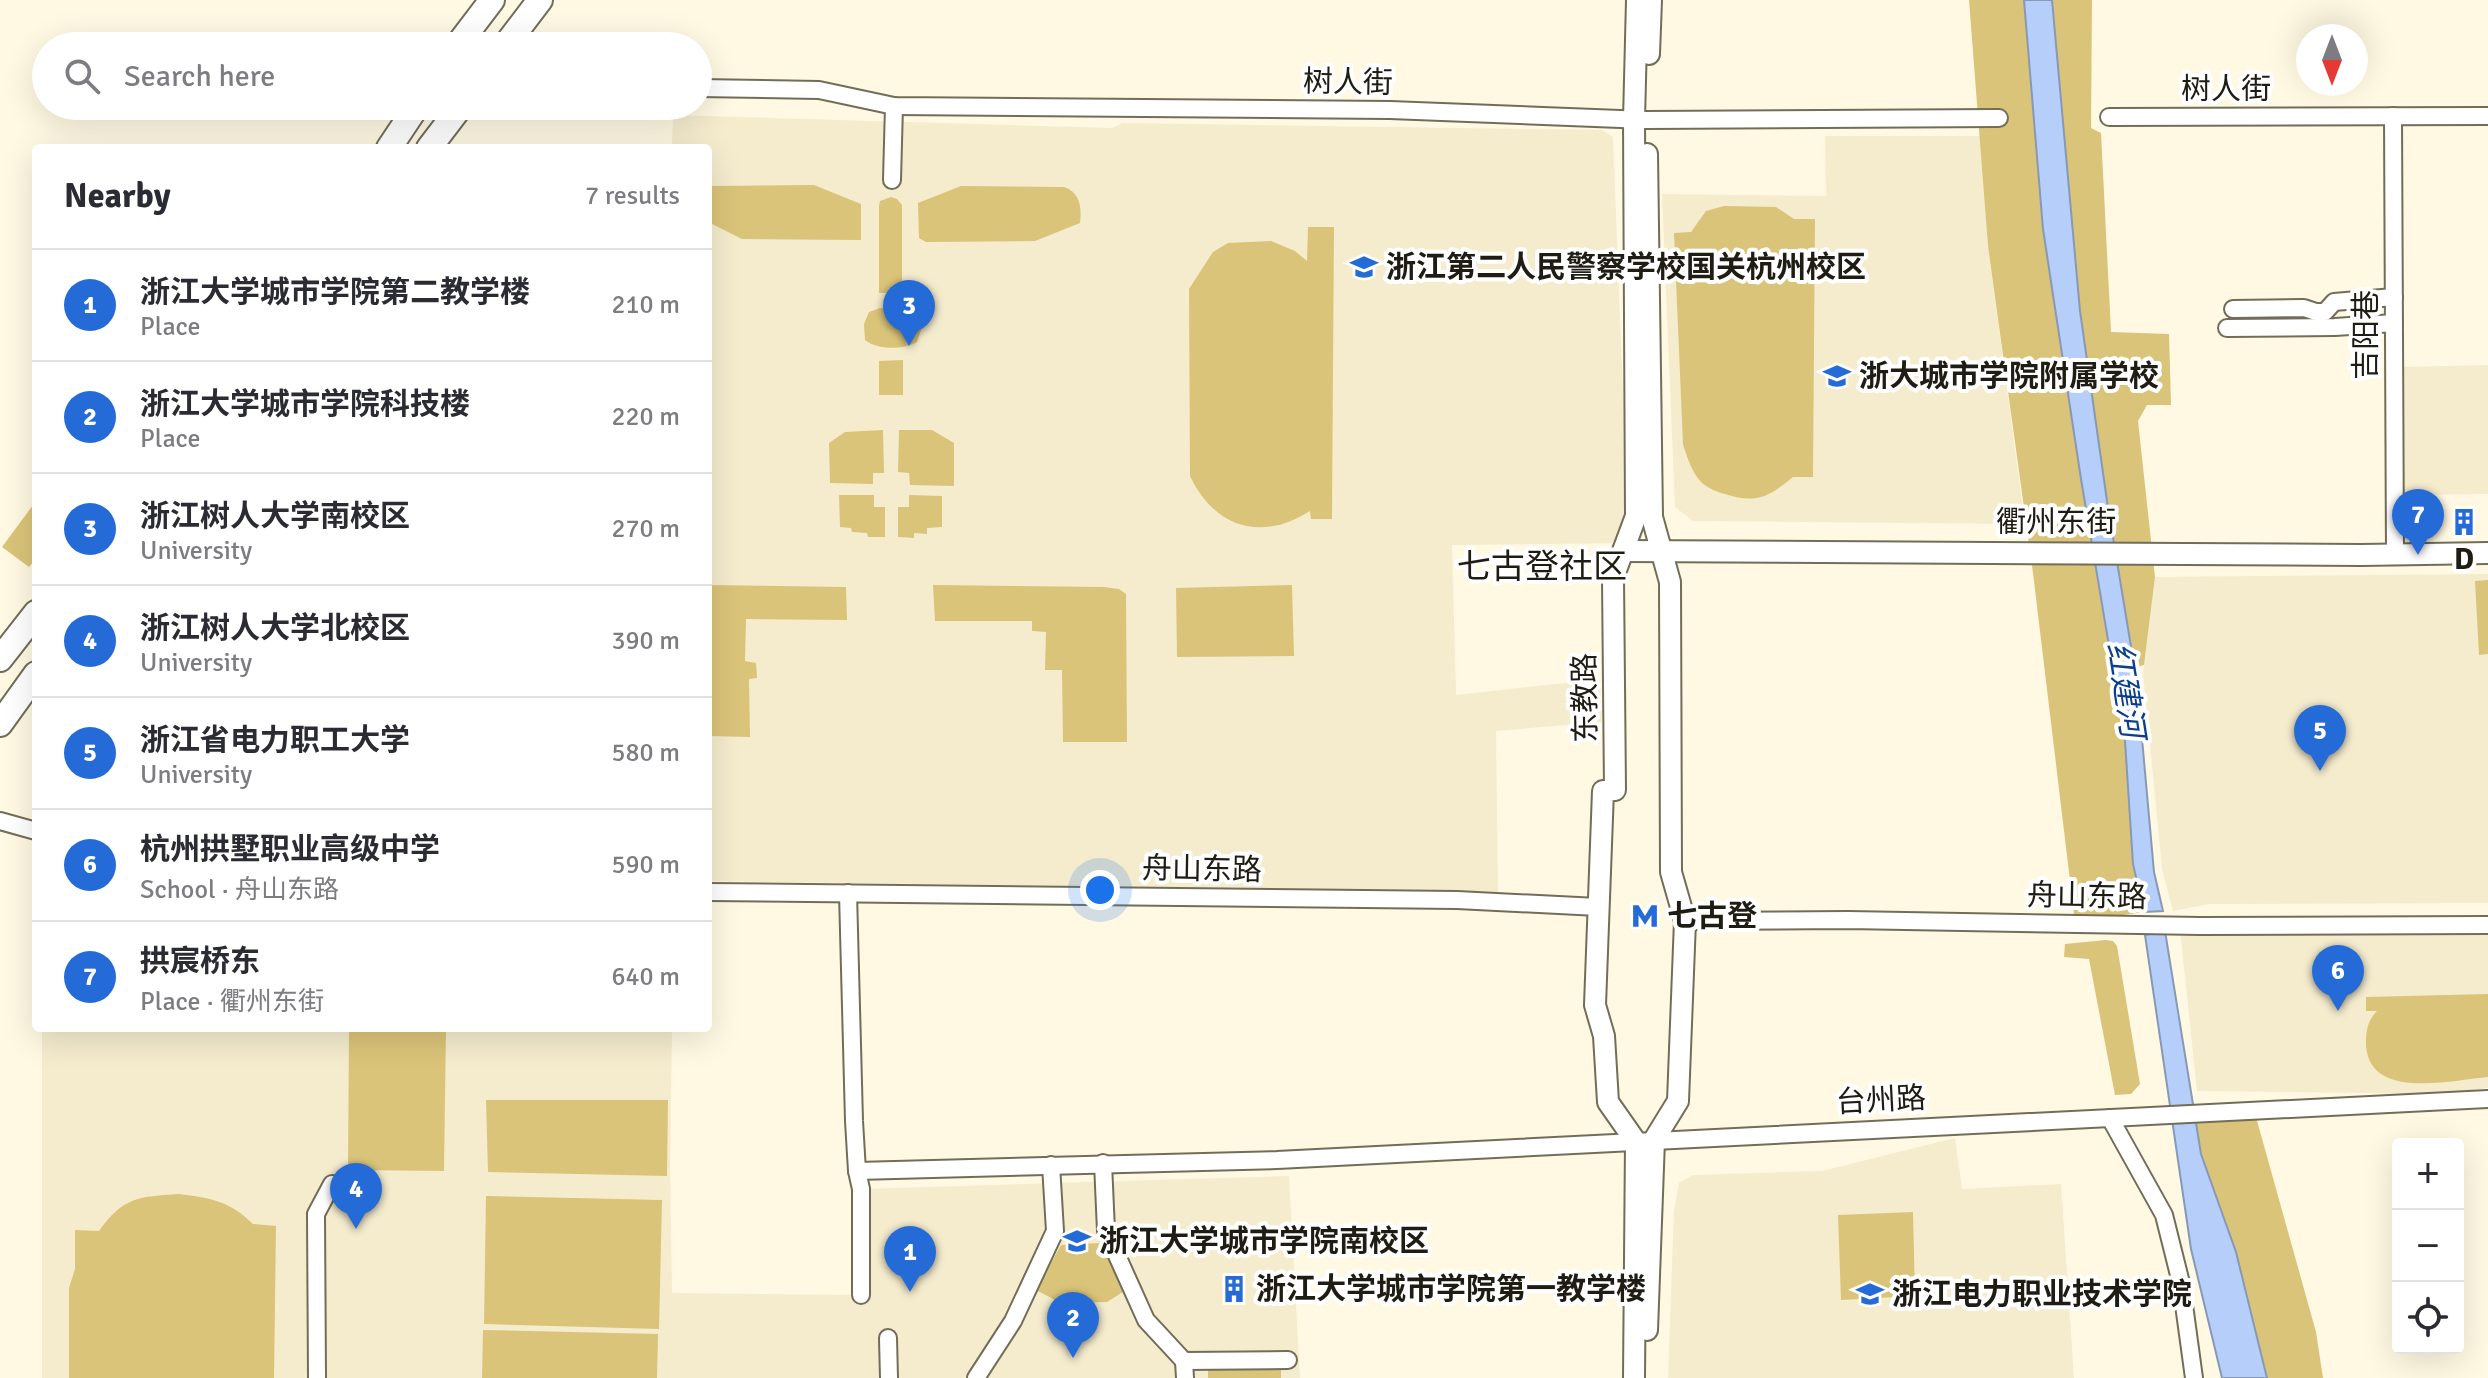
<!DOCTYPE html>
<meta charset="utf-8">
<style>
:root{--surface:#fff;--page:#f2f2f3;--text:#2b2b33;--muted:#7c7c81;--line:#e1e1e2;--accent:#256bd7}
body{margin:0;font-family:Signika,"Noto Sans SC",sans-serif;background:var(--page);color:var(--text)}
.controls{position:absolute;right:24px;bottom:24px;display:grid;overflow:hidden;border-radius:8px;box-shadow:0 8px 32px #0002}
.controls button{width:72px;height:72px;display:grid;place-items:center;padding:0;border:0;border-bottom:2px solid var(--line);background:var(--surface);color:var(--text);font:40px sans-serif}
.compass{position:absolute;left:2296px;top:24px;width:72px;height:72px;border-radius:50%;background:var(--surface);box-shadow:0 8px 32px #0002;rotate:180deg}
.you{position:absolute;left:1100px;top:890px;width:28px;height:28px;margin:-20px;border:6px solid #fff;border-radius:50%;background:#1a73e8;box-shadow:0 0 0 12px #1a73e833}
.badge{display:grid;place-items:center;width:52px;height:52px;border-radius:50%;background:var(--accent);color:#fff;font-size:26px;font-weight:700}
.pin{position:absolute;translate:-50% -66px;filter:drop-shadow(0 2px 4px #0008)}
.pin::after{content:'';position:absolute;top:42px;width:28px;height:24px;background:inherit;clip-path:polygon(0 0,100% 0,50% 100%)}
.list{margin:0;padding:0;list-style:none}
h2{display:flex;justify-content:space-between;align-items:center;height:104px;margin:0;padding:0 32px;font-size:34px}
h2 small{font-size:26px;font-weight:400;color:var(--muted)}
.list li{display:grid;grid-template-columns:52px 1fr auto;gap:24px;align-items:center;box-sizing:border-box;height:112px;padding:0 32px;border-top:2px solid var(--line)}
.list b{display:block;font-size:30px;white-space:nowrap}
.list p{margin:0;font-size:26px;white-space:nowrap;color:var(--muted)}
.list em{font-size:26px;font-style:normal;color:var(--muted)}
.icon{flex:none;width:44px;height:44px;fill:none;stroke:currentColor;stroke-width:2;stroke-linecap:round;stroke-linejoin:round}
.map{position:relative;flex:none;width:2488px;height:1378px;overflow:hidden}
.search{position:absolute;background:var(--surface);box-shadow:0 8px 32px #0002;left:32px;top:32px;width:680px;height:88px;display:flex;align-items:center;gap:20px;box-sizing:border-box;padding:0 28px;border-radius:44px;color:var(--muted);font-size:30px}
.panel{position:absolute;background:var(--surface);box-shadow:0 8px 32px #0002;left:32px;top:144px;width:680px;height:888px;border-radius:8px}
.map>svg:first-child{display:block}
</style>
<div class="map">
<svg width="2488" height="1378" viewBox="0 0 2488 1378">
<rect width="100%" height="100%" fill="#fff8e2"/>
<!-- built -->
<g fill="#f5ecce">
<polygon points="673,115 1112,128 1122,123 1602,130 1613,137 1623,396 1624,543 1452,545 1456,695 1600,679 1602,722 1496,731 1498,892 708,881 708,148 672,148"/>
<polygon points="1825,136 1980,136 1988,246 2025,524 1693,521 1675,507 1662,194 1826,196"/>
<polygon points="2488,365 2488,494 2401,495 2398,367"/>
<polygon points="2488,574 2488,903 2209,904 2173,911 2162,869 2143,673 2155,577"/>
<polygon points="2429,923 2488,933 2488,1088 2443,1094 2197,1091 2180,929"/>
<polygon points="42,1028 672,1028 670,1166 672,1293 861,1295 861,1189 1289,1176 1300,1378 42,1378"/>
<polygon points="1955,1138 1962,1189 2061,1184 2074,1378 1668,1378 1674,1211 1679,1183 1693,1175 1822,1171"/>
</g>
<!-- green -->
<g fill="#dac479">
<polygon points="1969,0 2024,0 2043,229 2081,479 2125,741 2133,864 2144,912 2075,922 2033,573 1988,246"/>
<polygon points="2052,0 2092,0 2091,128 2101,133 2111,332 2169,334 2171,405 2147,405 2138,421 2155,577 2144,665 2134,668 2107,501 2080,311"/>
<polygon points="814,185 861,204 861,240 742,239 708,222 708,186"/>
<path d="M961,186L1064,187C1080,192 1082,208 1080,223L1035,241L926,242L919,238L918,203Z"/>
<polygon points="891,197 897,199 902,205 902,293 879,293 879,206 880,201"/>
<path d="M1724,206L1776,207L1794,219H1815L1813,477H1793C1769,497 1756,504 1725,494C1717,492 1708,488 1702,483C1692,473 1687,457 1683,444L1674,233L1691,232L1706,211Z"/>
<path d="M1308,227H1334L1332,519H1311L1310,511C1261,542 1215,528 1190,476L1189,289L1213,252L1228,243L1271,241L1295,251L1307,261Z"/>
<path d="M880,308L911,310L918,314L922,327L917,342C903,350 877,350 865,340L864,324L869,312Z"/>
<polygon points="903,360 903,395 879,395 879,361"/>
<polygon points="883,430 884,473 873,473 873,484 830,483 829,443 845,432"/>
<polygon points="899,430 932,430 954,443 954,486 910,485 909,473 898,472"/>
<polygon points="839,495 874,495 874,507 885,507 885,537 868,537 867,533 852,532 851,528 840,527"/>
<polygon points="909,495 942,496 942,527 927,528 927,534 914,533 914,538 898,537 898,507 909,507"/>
<polygon points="36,501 36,559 29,567 2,547"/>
<polygon points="2488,580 2488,654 2479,655 2475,581"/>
<polygon points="708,585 846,587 847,620 746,619 745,661 756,663 757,678 749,679 750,737 708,736"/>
<polygon points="933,585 1104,587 1119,589 1126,594 1127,742 1063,742 1062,670 1045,670 1046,632 1032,631 1032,621 935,621"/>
<polygon points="1292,585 1294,656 1177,657 1176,588"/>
<polygon points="2106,940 2113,941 2117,946 2140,1084 2131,1094 2115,1095 2089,959 2064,957 2065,944"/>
<path d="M2488,994V1077C2452,1080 2369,1101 2366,1045C2366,1032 2367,1021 2377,1011H2366V997Z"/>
<polygon points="349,1028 446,1028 444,1171 348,1170"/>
<polygon points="486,1100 668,1100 667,1176 488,1172"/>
<polygon points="2254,1110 2316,1332 2323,1378 2267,1378 2236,1252 2201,1154 2194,1113"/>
<path d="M179,1194C211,1198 230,1201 253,1224L276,1226L274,1378H69V1288L75,1269V1230L99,1231C124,1196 139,1197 179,1194Z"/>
<polygon points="486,1196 662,1200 659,1329 484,1324"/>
<polygon points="1913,1212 1915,1296 1841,1300 1838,1215"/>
<polygon points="1100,1243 1129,1288 1107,1302 1061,1303 1036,1290 1061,1245"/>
<polygon points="483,1330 658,1334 657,1378 482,1378"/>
<rect x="1208" y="1368" width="73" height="10"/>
</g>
<!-- water -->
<g fill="#b5cffa" stroke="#8899b5" stroke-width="2">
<polygon points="2024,0 2052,0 2080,311 2107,501 2137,683 2154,872 2163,911 2144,912 2133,864 2125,741 2081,479 2043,229"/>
<polygon points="2165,931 2201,1154 2236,1252 2267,1378 2222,1378 2191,1249 2145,935"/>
</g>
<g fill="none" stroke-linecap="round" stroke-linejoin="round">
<!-- minor casing -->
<g stroke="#726d59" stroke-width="20">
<g id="minor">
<polyline points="698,88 819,90 894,106 1390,110 1646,120 1999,118"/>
<polyline points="2393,116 2395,554"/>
<polyline points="2109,117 2488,116"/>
<polyline points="892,180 894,106"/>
<polyline points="2233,309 2304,308 2316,312 2325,312 2334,302 2394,297"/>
<polyline points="2227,328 2335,327 2394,323"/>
<polyline points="0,821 36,831"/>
<polyline points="708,892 1457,900 1598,907"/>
<polyline points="848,893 854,1121 857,1171 861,1189 861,1295"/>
<polyline points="1685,921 1848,920 2200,926 2488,925"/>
<polyline points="2110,1118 2164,1215 2181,1283 2194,1378"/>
<polyline points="1103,1163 1106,1231 1146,1320 1184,1361 1288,1360"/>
<polyline points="857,1171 1277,1160 2488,1099"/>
<polyline points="888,1338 889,1378"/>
<polyline points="1184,1361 1185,1378"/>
<polyline points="317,1378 316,1214 332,1184"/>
<polyline points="976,1378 1013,1321 1055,1231 1051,1165"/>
</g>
</g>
<!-- tertiary casing -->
<g stroke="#726d59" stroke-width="24">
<g id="tertiary">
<polyline points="1649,54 1651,0"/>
<polyline points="1647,154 1652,517 1670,582 1671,872 1685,921 1678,1101 1654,1140 1647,1330"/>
<polyline points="1623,551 2361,555 2488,553"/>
<polyline points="1634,1378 1636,1142 1608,1102 1604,1036 1595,1005 1603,791 1615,790 1613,578 1636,516 1634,120 1637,0"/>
</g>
</g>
<!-- primary casing -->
<g stroke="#726d59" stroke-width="28">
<g id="primary">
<polyline points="457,46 492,0"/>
<polyline points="505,46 540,0"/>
<polyline points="389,148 417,106"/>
<polyline points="429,148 461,106"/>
<polyline points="0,659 36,613"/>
<polyline points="0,724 36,674"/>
</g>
</g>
<!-- minor -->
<use href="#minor" stroke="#fff" stroke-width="16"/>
<!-- tertiary -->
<use href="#tertiary" stroke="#fff" stroke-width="20"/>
<!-- primary -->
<use href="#primary" stroke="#fff" stroke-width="24"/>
</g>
<!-- icons -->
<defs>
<g id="university-bare" transform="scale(2.16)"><path d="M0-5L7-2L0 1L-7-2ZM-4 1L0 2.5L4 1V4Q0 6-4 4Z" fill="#256bd7" stroke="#fff" stroke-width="2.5" paint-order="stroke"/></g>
<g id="school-bare" transform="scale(2.16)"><path d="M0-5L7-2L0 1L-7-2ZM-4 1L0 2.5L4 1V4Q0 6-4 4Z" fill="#256bd7" stroke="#fff" stroke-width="2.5" paint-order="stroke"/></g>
<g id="building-bare" transform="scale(2.16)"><path d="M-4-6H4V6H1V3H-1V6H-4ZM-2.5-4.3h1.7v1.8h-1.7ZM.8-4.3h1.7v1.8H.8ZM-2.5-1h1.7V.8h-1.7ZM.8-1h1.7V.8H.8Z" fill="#256bd7" stroke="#fff" stroke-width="2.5" paint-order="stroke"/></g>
<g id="metro-bare" transform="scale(2.16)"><path d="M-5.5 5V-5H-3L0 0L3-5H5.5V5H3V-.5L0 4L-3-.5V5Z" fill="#256bd7" stroke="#fff" stroke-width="2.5" paint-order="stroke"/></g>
</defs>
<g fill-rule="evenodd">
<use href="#university-bare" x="1364" y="267"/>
<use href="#school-bare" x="1837" y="376"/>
<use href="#building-bare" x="2464" y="522"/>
<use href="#metro-bare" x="1645" y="916"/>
<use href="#university-bare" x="1077" y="1241"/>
<use href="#building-bare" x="1234" y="1289"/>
<use href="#university-bare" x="1870" y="1294"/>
</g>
<g text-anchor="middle" stroke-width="8" stroke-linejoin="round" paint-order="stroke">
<!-- street labels -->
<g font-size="30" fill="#1f1c14" stroke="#fff">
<text transform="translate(1348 82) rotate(1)" y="10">树人街</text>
<text x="2226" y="99">树人街</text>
<text transform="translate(2366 335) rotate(-90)" y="10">吉阳巷</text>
<text x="2056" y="532">衢州东街</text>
<text transform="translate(1585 698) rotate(-91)" y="10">东教路</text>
<text transform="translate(1202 869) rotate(1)" y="10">舟山东路</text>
<text transform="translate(2087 896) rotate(1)" y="10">舟山东路</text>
<text transform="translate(1881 1100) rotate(-3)" y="10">台州路</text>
</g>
<!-- poi labels -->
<g font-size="30" font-weight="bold" fill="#1f1c14" stroke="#fff" text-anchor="start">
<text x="1386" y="277">浙江第二人民警察学校国关杭州校区</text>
<text x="1859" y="386">浙大城市学院附属学校</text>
<text x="2464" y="569" text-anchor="middle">D</text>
<text x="1667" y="926">七古登</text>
<text x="1099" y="1251">浙江大学城市学院南校区</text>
<text x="1256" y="1299">浙江大学城市学院第一教学楼</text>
<text x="1892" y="1304">浙江电力职业技术学院</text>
</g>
<!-- water labels -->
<g font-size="32" font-style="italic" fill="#0b3f8e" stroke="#fff">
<text transform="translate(2126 690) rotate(81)" y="11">红建河</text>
</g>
<!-- quarter labels -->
<g font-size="34" fill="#1f1c14" stroke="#fff">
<text x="1542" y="578">七古登社区</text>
</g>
</g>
</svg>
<div class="controls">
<button>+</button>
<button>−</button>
<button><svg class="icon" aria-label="locate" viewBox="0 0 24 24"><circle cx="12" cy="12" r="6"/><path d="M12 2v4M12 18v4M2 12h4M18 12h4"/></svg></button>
</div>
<svg class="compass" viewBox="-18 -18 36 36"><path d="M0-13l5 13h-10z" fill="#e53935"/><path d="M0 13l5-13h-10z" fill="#7c7c81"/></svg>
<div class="you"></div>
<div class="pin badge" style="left:910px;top:1292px">1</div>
<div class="pin badge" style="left:1073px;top:1358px">2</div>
<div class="pin badge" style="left:909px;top:346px">3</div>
<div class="pin badge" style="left:356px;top:1229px">4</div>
<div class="pin badge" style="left:2320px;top:771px">5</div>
<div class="pin badge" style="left:2338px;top:1011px">6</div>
<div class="pin badge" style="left:2418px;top:555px">7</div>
<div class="search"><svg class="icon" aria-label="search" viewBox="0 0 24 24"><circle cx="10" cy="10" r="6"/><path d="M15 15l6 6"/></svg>Search here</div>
<section class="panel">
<h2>Nearby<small>7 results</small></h2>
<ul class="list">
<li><span class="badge">1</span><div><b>浙江大学城市学院第二教学楼</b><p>Place</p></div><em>210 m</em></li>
<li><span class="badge">2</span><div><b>浙江大学城市学院科技楼</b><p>Place</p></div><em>220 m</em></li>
<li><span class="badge">3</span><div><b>浙江树人大学南校区</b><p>University</p></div><em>270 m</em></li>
<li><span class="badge">4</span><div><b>浙江树人大学北校区</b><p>University</p></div><em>390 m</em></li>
<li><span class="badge">5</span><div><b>浙江省电力职工大学</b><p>University</p></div><em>580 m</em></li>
<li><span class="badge">6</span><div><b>杭州拱墅职业高级中学</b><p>School · 舟山东路</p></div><em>590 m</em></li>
<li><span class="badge">7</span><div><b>拱宸桥东</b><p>Place · 衢州东街</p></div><em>640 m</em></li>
</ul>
</section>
</div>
